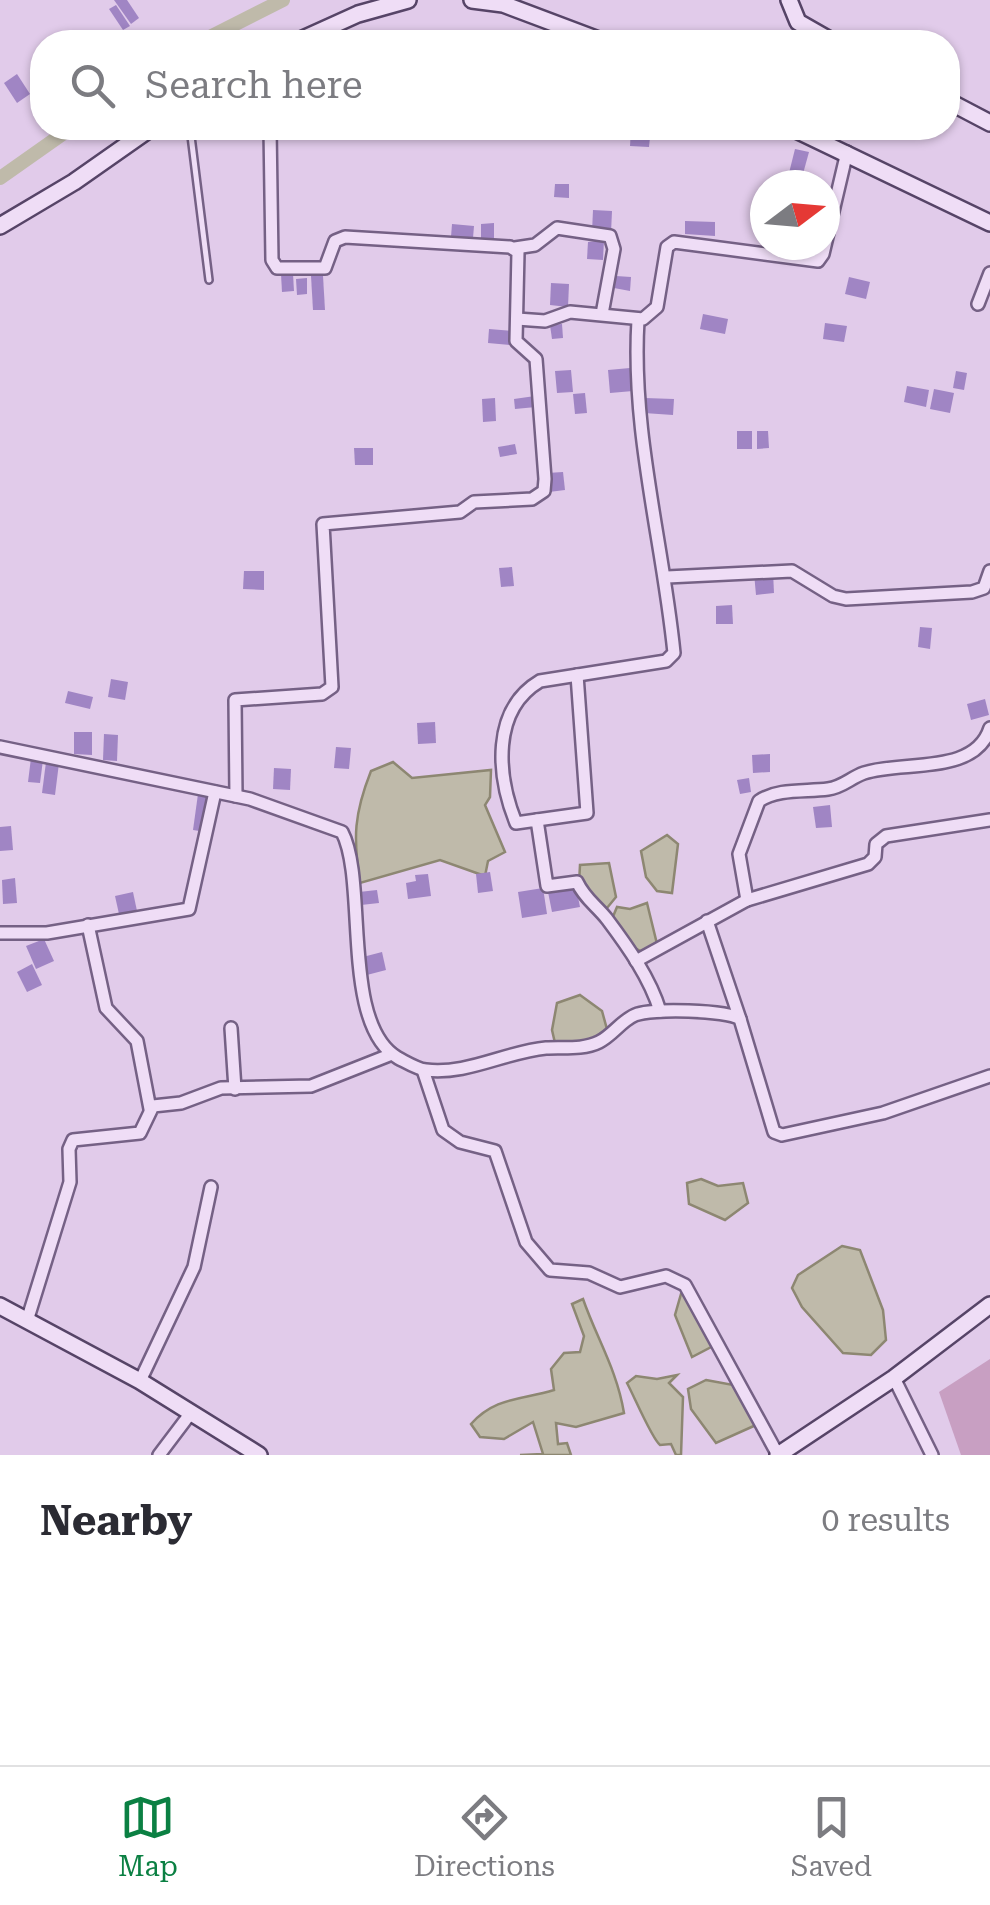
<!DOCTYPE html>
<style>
:root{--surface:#fff;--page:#f2f2f3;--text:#2b2b33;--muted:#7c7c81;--line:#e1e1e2;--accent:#0b8043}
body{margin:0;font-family:"Roboto Serif",serif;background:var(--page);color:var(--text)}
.compass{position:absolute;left:750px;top:170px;width:90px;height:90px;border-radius:50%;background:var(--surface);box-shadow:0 2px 8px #0004;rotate:74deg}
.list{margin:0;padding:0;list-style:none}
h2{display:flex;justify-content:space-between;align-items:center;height:130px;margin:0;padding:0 40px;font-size:42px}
h2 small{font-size:32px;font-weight:400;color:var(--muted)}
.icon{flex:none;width:55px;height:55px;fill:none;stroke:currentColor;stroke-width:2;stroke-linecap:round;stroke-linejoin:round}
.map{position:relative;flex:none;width:990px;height:1455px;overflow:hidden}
.search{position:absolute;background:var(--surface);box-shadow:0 2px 8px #0004;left:30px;right:30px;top:30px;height:110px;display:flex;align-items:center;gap:25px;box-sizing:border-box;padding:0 35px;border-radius:40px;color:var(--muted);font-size:38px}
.sheet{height:310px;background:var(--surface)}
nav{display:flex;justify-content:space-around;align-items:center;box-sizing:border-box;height:140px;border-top:2px solid var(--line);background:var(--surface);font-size:28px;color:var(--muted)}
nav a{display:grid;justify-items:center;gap:5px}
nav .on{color:var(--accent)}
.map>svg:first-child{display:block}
</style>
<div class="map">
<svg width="990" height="1455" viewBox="0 0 990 1455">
<rect width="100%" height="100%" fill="#e1cbea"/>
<!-- green -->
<polygon fill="#c89fc2" points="990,1359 990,1455 961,1455 939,1392"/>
<!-- water -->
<g fill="#bfbaaa" stroke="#8d8772" stroke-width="2.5">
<path d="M393,762L412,778L491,770L490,797L485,805L505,852L488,861L485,876L440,860L360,883C353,837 354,814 371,771Z"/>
<polygon points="667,835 678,844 672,893 657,891 646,877 641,851"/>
<polygon points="609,863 616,897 607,908 591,906 579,884 580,865"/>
<polygon points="647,903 657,944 647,955 625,942 612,919 617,907 630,909"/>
<polygon points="580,995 602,1011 608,1033 596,1046 555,1043 552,1030 557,1003"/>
<polygon points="701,1179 718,1186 743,1183 748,1203 725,1220 689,1204 687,1183"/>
<polygon points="842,1246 860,1250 883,1310 886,1340 871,1355 843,1353 802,1307 792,1288 798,1275"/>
<polygon points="687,1292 715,1345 692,1357 675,1315 681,1294"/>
<path d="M583,1299C597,1339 617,1370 624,1413L576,1427L556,1423L558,1444L567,1443L571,1455H520L543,1454L533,1422L504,1439L480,1437L471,1424C495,1397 521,1400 554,1390L551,1369L564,1353L580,1352L584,1336L572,1304Z"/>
<path d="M677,1375L669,1383L683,1397L681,1455H676L671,1444L660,1445C652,1439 634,1396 627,1383L636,1376L657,1379Z"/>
<polygon points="706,1380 739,1386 756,1425 716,1443 691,1409 688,1389"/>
</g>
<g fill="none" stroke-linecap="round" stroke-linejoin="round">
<!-- canal -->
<g stroke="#bfbaaa" stroke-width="14">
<polyline points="200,42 283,0"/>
<polyline points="0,178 71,128"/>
</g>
</g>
<!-- building -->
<g fill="#a085c4">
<polygon points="114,0 127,0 139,18 131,24"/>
<polygon points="116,5 130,26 123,30 109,9"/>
<polygon points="17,74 30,94 17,103 4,83"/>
<polygon points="631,128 651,128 649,147 630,146"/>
<polygon points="795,149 809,152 801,181 788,177"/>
<polygon points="555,184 569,184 569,198 554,197"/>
<polygon points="593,210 612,211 611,233 592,232"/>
<polygon points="685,221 715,222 715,236 685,234"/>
<polygon points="494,223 494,242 481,243 481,224"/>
<polygon points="452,224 474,226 473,238 451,237"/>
<polygon points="604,240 603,260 587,259 588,242"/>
<polygon points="281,274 293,274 294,291 282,292"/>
<polygon points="311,276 323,276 325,310 313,310"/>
<polygon points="616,276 631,277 630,291 614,288"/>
<polygon points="849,277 870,282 866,299 845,294"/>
<polygon points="307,278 307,294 297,295 296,279"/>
<polygon points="551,283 569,284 568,307 550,305"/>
<polygon points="703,314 728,319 725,334 700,329"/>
<polygon points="825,323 847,326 844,342 823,339"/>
<polygon points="562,324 563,338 552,339 550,325"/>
<polygon points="489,329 512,331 511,345 488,343"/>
<polygon points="630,368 633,391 610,393 608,370"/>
<polygon points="571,370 573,392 557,393 555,371"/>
<polygon points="956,371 967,373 964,390 953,388"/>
<polygon points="907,386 929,390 926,407 904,402"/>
<polygon points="934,389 954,393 950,413 930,409"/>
<polygon points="585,393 587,413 575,414 573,394"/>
<polygon points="535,396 536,407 515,409 514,399"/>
<polygon points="495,398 496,421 483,422 482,399"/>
<polygon points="645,398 674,399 673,415 644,413"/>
<rect x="737" y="431" width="15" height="18"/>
<polygon points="757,431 768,431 769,448 757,449"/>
<polygon points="515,444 517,454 500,457 498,447"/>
<polygon points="354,448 373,448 373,465 355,465"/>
<polygon points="563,472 565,490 549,492 547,473"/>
<polygon points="512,567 514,586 501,587 499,568"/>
<polygon points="244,571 264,571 264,590 243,589"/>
<polygon points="773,572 774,593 756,595 754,573"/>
<polygon points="732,605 733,624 716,624 716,606"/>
<polygon points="920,627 932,628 930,649 918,647"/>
<polygon points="111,679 128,682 125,700 108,697"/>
<polygon points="68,691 93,697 90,709 65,703"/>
<polygon points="985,699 989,715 971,720 967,704"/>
<polygon points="435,722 436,743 418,744 417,723"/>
<polygon points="74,732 92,732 92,755 74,754"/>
<polygon points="104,734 118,735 117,761 103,760"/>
<polygon points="336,747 351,748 349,769 334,768"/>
<polygon points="770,754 770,772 753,773 752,755"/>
<polygon points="31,758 43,760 40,783 28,782"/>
<polygon points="46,762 59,763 55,795 42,793"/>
<polygon points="274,768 291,769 290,790 273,789"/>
<polygon points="749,778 751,792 740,794 737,780"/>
<polygon points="198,794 212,795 206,832 193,830"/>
<polygon points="830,805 832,827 816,828 813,807"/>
<polygon points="11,826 13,850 0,851 0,827"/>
<polygon points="490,872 493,891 478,893 476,874"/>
<polygon points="428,874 431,896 408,899 406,883 416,881 415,875"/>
<polygon points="15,878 17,903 3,904 2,880"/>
<polygon points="576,887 580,907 552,912 548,892"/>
<polygon points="543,888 547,914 522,918 518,892"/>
<polygon points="377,890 379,903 361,905 359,892"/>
<polygon points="133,892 137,911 119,914 115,896"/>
<polygon points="44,939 54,961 36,969 26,946"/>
<polygon points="382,952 386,970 363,976 359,958"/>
<polygon points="32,964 42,985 27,992 17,972"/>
</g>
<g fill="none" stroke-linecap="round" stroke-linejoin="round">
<!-- lane casing -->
<g stroke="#756185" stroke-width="10">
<g id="lane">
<polyline points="190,128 209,280"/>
<polyline points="520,131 586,132 599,128"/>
</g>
</g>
<!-- street casing -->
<g stroke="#756185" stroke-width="16">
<g id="street">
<polyline points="515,248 535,245 557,228 610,236 614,249 602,314"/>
<polyline points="978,304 990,273"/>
<polyline points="517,319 545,321 570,312 643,319 657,307 667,247 674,242 818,261 823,254 847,152"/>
<path d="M638,320C631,432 663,542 674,653L666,661L540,681C491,710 497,776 516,823L537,820L547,886L577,882C585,899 596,905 607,919C628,947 650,978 660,1011"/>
<polyline points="667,577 792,571 833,596 846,599 972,592 984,588 990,571"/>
<path d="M0,747L250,799L342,832C368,881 340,1024 398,1058C406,1062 417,1069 426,1070C467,1075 505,1052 546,1048C563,1047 583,1050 599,1042C613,1035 621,1021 635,1015C651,1008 727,1010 740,1019L774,1132L782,1135L883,1113L990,1076"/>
<polyline points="236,796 235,700 322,694 332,687 323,524 460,512 474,502 532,499 544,491 545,479 536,359 516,341 518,252 510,247 345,237 335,241 325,268 277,268 272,260 270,128"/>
<polyline points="537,820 587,813 577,675"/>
<path d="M747,900L739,854L759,801C778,788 806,792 828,789C843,787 850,778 864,773C902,760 975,776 990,728"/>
<polyline points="707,921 740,1019"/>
<polyline points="88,925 106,1008 137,1041 150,1109"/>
<polyline points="0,933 47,933 189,909 215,792"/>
<polyline points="636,961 747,900 868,864 875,857 876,844 886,836 990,820"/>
<polyline points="231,1028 235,1089"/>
<polyline points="423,1070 443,1130 460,1142 495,1151 526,1242 550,1270 589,1273 620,1287 666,1276 685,1285 778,1455"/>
<polyline points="27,1321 70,1182 69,1149 73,1140 140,1133 153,1106 181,1103 221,1088 311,1086 392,1054"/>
<polyline points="894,1378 932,1455"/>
<polyline points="140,1381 194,1267 211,1187"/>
<polyline points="159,1455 190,1414"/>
</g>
</g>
<!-- secondary casing -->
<g stroke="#564467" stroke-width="20">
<g id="secondary">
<polyline points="472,0 503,4 604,42"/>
<polyline points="789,0 798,22 833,42"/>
<polyline points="296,42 358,14 408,0"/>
<polyline points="948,101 990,123"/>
<polyline points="792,128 990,223"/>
<polyline points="0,226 74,182 151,128"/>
<polyline points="0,1306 140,1381 259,1455"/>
<polyline points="778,1455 894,1378 990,1305"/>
</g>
</g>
<!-- lane -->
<use href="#lane" stroke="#efddf6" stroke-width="5"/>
<!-- street -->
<use href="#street" stroke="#efddf6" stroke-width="11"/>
<!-- secondary -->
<use href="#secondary" stroke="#efddf6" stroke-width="15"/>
</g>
</svg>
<svg class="compass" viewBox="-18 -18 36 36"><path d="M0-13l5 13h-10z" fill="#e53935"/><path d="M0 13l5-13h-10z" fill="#7c7c81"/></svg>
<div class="search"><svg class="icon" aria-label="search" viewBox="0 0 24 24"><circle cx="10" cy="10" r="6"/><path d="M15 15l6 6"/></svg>Search here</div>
</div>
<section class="sheet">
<h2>Nearby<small>0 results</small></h2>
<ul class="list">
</ul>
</section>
<nav>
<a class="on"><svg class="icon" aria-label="map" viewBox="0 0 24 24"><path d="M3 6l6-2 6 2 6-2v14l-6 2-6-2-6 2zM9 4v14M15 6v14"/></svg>Map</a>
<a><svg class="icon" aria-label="directions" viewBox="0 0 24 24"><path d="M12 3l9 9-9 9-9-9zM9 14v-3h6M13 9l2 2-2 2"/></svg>Directions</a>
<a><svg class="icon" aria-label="saved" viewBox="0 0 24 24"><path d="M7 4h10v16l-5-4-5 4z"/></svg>Saved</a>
</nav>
